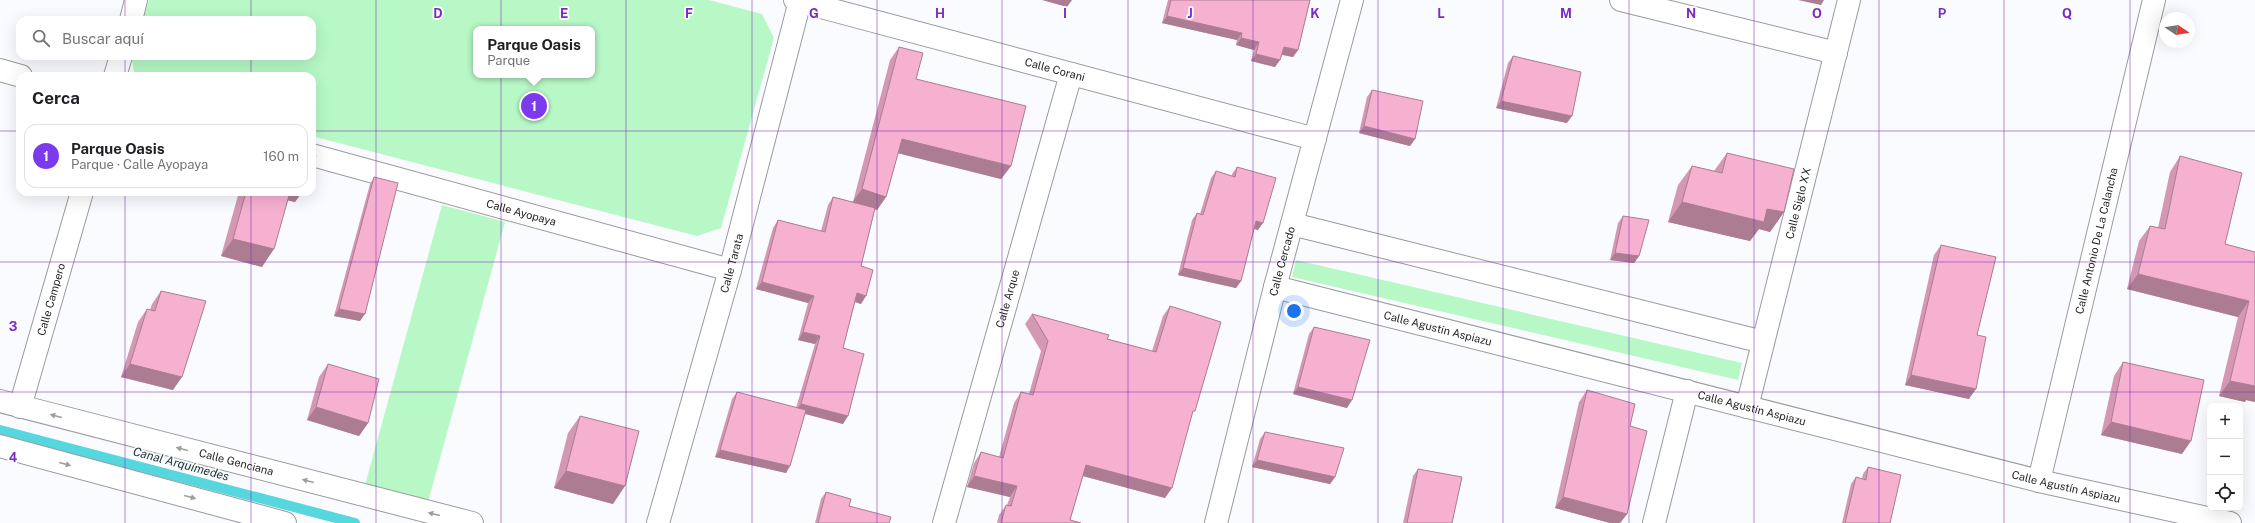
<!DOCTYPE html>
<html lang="es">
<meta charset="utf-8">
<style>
:root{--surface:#fff;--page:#f6f6f6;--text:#202124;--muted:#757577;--line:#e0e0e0;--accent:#7c3aed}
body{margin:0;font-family:"Public Sans",sans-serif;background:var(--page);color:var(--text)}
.controls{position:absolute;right:12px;bottom:12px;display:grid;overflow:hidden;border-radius:8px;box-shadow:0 4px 16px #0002}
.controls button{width:36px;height:36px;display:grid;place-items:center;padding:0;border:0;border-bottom:1px solid var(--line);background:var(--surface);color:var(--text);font:20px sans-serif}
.compass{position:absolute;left:2159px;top:12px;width:36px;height:36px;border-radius:50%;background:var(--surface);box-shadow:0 4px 16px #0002;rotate:102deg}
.you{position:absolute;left:1294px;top:311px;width:14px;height:14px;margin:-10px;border:3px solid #fff;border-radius:50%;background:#1a73e8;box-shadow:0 0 0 6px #1a73e833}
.badge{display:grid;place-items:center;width:26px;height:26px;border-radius:50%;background:var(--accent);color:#fff;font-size:13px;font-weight:700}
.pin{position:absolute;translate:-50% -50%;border:2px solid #fff;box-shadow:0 1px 4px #0006}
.popup{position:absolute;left:473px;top:26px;width:122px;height:52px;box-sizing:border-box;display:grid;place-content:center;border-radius:8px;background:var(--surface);filter:drop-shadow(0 1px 3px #0005);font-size:13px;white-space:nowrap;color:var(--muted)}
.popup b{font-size:15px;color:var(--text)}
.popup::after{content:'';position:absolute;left:50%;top:100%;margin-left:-8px;border:8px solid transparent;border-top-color:var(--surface)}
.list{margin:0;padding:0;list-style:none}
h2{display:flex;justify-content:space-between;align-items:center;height:52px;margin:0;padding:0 16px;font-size:17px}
h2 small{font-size:13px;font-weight:400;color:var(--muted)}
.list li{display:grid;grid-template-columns:26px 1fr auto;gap:12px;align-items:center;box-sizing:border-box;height:64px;margin:0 8px 8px;padding:0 8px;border:1px solid var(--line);border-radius:12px}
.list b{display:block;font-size:15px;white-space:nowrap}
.list p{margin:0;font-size:13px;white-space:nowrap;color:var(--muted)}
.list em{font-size:13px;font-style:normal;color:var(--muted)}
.icon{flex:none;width:22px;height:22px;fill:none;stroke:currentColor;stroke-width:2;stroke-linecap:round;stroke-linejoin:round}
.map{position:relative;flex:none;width:2255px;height:523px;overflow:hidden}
.search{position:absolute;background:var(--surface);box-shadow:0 4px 16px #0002;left:16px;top:16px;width:300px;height:44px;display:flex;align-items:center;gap:10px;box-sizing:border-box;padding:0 14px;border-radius:12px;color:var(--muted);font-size:15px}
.panel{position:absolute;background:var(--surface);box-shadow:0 4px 16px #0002;left:16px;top:72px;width:300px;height:124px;border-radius:12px}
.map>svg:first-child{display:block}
</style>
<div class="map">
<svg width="2255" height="523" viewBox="0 0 2255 523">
<rect width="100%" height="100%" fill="#fafbfe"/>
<!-- green -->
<g fill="#b7f8c6" fill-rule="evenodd">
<path d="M149,0H709L762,14L774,38L721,228L697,236L312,136V76H135L132,61L133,56H312V20H143ZM476,29H592V75H476Z"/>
<polygon points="442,205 505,222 428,502 365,485"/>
<polygon points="1296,260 1742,363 1738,380 1292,277"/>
</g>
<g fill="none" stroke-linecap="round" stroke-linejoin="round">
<!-- stream -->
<polyline stroke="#56d7de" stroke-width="10" points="0,430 355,523"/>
<!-- minor casing -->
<g stroke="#9a9b9d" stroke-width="24">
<g id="minor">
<path id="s1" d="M795,0L1315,139"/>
<polyline points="1621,0 1836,53"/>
<polyline points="131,20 136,0"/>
<polyline points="0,70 21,76"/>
<polyline points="115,76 121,56"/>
<path id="s2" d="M312,155L730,270"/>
<polyline points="1292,224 1763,342"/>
<path id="s3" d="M1275,287L2039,481L2230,523"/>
<path id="s4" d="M0,401L472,523"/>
<path id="s5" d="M20,407L82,192"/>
<path id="s6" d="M1747,407L1849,0"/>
<polyline points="0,446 285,523"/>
<path id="s7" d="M2039,481L2154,0"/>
<path id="s8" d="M658,523L730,270L800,1"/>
<path id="s9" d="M944,523L1071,74"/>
<path id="s10" d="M1216,523L1275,287L1352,0"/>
<polyline points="1654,523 1687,391"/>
</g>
</g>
<!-- minor -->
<use href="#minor" stroke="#fff" stroke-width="22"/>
</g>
<!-- wall -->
<g fill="#d498b4">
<polygon points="1168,0 1310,0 1298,50 1293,57 1282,55 1275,67 1251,61 1254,50 1236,45 1237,40 1162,23"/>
<polygon points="899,47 916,79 1011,166 1001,179 898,153 886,197 877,210 875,209 861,266 861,304 855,302 843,348 843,424 805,414 786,473 715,457 732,399 737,392 796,408 815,344 798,340 808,303 756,289 773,228 778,220 821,231 828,205 833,197 853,202 890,60"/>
<polygon points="1513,56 1567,123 1496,108 1508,63"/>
<polygon points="1372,90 1415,139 1410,146 1359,133 1367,97"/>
<polygon points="1727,153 1784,212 1770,232 1759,229 1750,241 1668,222 1678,185 1692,166 1714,171"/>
<polygon points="2180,156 2225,244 2255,252 2255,402 2246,400 2245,402 2219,396 2238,317 2127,289 2139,241 2150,226 2158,228 2170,172"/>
<polygon points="1237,167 1258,230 1254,229 1241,281 1236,288 1178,275 1192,220 1197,213 1200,214 1211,178 1216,171 1232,176 1232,174"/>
<polygon points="374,177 360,321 334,316 370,184"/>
<polygon points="239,192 302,192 295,202 288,200 262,267 221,256"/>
<polygon points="1623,216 1639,256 1634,263 1610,260 1618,223"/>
<polygon points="1941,245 1977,335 1969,399 1905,385 1934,255"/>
<polygon points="161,291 173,390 121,377 138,322 147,309 150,310 152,304"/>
<polygon points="1170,306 1191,416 1165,498 1083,476 1070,520 1081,523 997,523 999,515 1006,505 1007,505 1010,497 967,487 974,463 981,452 999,457 1014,403 1021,392 1029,394 1041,351 1025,324 1032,314 1107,339 1152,351 1163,316"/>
<polygon points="1314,327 1347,408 1293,394 1309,334"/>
<polygon points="2123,362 2182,454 2101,435 2114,376"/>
<polygon points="328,364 368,423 359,436 307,420 319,377"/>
<polygon points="1587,390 1627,514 1620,523 1610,523 1555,508 1579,402"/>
<polygon points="580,416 613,504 554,488 568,433"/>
<polygon points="1265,432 1335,477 1330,484 1252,467 1260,439"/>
<polygon points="1868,467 1890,523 1842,523 1851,484 1856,477 1862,479 1863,474"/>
<polygon points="1418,469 1452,523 1403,523 1413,476"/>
<polygon points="826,492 849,506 889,523 815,523 821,499"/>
</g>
<!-- shaded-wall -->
<g fill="#ac7c92">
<polygon points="1042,0 1072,0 1067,7"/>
<polygon points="1798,0 1824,0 1821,5"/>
<polygon points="1167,16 1242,33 1237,40 1162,23"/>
<polygon points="1241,38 1259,42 1254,50 1236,45"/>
<polygon points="1284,47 1298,50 1293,57 1279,54"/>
<polygon points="1256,54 1280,60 1275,67 1251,61"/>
<polygon points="1501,101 1572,116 1567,123 1496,108"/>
<polygon points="1364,126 1415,139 1410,146 1359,133"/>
<polygon points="902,139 1011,166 1001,179 893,152"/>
<polygon points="862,189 886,197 877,210 852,203"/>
<polygon points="286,192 302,192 295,202 281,199"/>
<polygon points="1682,202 1767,209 1784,212 1770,232 1759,229 1750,241 1668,222"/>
<polygon points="1256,221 1263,223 1258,230 1252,228"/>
<polygon points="233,239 274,249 262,267 221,256"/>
<polygon points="1615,253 1639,256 1634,263 1610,260"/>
<polygon points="1183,268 1241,281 1236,288 1178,275"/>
<polygon points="2138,274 2249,301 2238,317 2127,289"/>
<polygon points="762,282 814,296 808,303 756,289"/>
<polygon points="857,293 866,296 861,304 852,301"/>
<polygon points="339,309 365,314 360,321 334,316"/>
<polygon points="803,332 820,336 815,344 798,340"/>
<polygon points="130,364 182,377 173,390 121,377"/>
<polygon points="1911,375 1976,389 1969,399 1905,385"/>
<polygon points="2230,381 2255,386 2255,402 2246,400 2245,402 2219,396"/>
<polygon points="1298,387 1352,400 1347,408 1293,394"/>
<polygon points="801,404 848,416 843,424 795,411"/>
<polygon points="316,407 368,423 359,436 307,420"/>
<polygon points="2111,422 2191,441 2182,454 2101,435"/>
<polygon points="720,450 790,466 786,473 715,457"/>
<polygon points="1257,460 1335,477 1330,484 1252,467"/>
<polygon points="1086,465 1172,488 1165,498 1079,475"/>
<polygon points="566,471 625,486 613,504 554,488"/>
<polygon points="974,476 1017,486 1010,497 967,487"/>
<polygon points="1563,497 1627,514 1620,523 1610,523 1555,508"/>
</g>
<!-- building -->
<g fill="#f6b1d1" stroke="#ac7c92">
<polygon points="1171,0 1310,0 1298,50 1284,47 1280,60 1256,54 1259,42 1241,38 1242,33 1167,16"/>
<polygon points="899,47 923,53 916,79 1026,106 1011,166 902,139 886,197 862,189"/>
<polygon points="1513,56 1581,72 1572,116 1501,101"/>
<polygon points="1372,90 1423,101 1415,139 1364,126"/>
<polygon points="1727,153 1794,169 1784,212 1767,209 1764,222 1682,202 1692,166 1722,173"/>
<polygon points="312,154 316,155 312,170"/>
<polygon points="2180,156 2242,173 2225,244 2255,252 2255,386 2230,381 2249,301 2138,274 2150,226 2165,229"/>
<polygon points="1237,167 1276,178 1263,223 1256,221 1241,281 1183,268 1197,213 1203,215 1216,171 1235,177"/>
<polygon points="374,177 398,183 365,314 339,309"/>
<polygon points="246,192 290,192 274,249 233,239"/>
<polygon points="833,197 875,208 861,266 873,270 866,296 857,293 843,348 864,354 848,416 801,404 820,336 803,332 814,296 762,282 778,220 825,232"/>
<polygon points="1623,216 1649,220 1639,256 1615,253"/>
<polygon points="1941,245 1996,257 1977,335 1986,337 1976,389 1911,375"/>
<polygon points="161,291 206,301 182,377 130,364 147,309 155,311"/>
<polygon points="1170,306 1221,322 1195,411 1193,411 1172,488 1086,465 1070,520 1081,523 1001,523 1006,505 1011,506 1017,486 974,476 981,452 1003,458 1021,392 1033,395 1048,341 1032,314 1109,335 1107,339 1156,352"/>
<polygon points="1314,327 1370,340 1352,400 1298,387"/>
<polygon points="2123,362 2204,380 2191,441 2111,422"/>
<polygon points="328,364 379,379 368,423 316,407"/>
<polygon points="1587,390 1635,404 1630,426 1647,431 1627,514 1563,497"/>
<polygon points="737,392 806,410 790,466 720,450"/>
<polygon points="580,416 639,431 625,486 566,471"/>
<polygon points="1265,432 1344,448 1335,477 1257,460"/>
<polygon points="1868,467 1901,475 1890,523 1845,523 1856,477 1866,480"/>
<polygon points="1418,469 1462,477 1452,523 1407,523"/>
<polygon points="826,492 851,499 849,506 891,517 889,523 818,523"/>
</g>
<!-- one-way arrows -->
<defs><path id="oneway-solid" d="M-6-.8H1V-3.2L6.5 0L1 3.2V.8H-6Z"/></defs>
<g fill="#9d9d9e">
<use href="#oneway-solid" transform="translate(56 416) rotate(-165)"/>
<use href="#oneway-solid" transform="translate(182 449) rotate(-165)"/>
<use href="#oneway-solid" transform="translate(65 464) rotate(15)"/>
<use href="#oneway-solid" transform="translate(308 481) rotate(-165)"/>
<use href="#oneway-solid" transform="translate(190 497) rotate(15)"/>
<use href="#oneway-solid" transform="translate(434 514) rotate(-166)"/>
</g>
<!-- grid -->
<path fill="none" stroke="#7b2cbf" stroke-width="1" stroke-opacity="0.55" d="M125,0V20M251,0V20M376,0V523M501,0V523M626,0V523M752,0V523M877,0V523M1002,0V523M1128,0V523M1253,0V523M1378,0V523M1503,0V523M1629,0V523M1754,0V523M1879,0V523M2004,0V523M2130,0V523M125,56V76M251,56V76M0,131H20M312,131H2255M125,192V523M251,192V523M0,262H2255M0,392H2255"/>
<g text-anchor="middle" stroke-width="3.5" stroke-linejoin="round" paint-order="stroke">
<!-- street labels -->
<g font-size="11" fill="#252627" stroke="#fafbfe">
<text dy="4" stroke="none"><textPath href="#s1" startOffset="269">Calle Corani</textPath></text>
<text dy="4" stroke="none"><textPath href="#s6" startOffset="210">Calle Siglo XX</textPath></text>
<text dy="4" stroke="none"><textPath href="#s2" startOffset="217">Calle Ayopaya</textPath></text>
<text dy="4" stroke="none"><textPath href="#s7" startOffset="247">Calle Antonio De La Calancha</textPath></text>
<text dy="4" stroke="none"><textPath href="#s10" startOffset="270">Calle Cercado</textPath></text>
<text dy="4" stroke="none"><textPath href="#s8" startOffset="270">Calle Tarata</textPath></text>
<text dy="4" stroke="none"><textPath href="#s5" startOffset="112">Calle Campero</textPath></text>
<text dy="4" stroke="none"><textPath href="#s9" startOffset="233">Calle Arque</textPath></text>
<text dy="4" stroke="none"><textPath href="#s3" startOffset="168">Calle Agustín Aspiazu</textPath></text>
<text dy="4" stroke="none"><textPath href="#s3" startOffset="492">Calle Agustín Aspiazu</textPath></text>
<text dy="4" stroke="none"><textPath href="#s4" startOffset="244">Calle Genciana</textPath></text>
<text dy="4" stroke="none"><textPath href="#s3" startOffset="816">Calle Agustín Aspiazu</textPath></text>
</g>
<!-- water labels -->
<g font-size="12" font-style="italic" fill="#1d3435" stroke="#fafbfe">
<text transform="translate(181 464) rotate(15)" y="4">Canal Arquímedes</text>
</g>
</g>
<g font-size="13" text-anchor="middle" font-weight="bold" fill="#7b2cbf" stroke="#fafbfe" stroke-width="3.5" stroke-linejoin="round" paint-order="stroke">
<text x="438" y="18">D</text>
<text x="564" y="18">E</text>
<text x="689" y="18">F</text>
<text x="814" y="18">G</text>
<text x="940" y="18">H</text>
<text x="1065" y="18">I</text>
<text x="1190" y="18">J</text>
<text x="1315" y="18">K</text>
<text x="1441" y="18">L</text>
<text x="1566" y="18">M</text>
<text x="1691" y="18">N</text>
<text x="1817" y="18">O</text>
<text x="1942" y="18">P</text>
<text x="2067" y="18">Q</text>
<text x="13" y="331">3</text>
<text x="13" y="462">4</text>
</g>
</svg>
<div class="controls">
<button>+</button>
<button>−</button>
<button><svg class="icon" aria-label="locate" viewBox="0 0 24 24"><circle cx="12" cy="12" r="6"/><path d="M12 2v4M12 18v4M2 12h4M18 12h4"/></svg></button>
</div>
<svg class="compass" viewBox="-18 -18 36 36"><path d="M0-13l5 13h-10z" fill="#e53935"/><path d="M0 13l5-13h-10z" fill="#757577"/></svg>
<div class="you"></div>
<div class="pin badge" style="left:534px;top:106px">1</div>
<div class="popup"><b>Parque Oasis</b>Parque</div>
<div class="search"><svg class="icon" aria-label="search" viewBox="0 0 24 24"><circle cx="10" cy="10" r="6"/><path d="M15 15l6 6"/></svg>Buscar aquí</div>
<section class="panel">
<h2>Cerca<small></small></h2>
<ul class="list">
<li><span class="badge">1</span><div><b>Parque Oasis</b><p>Parque · Calle Ayopaya</p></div><em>160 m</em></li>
</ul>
</section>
</div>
